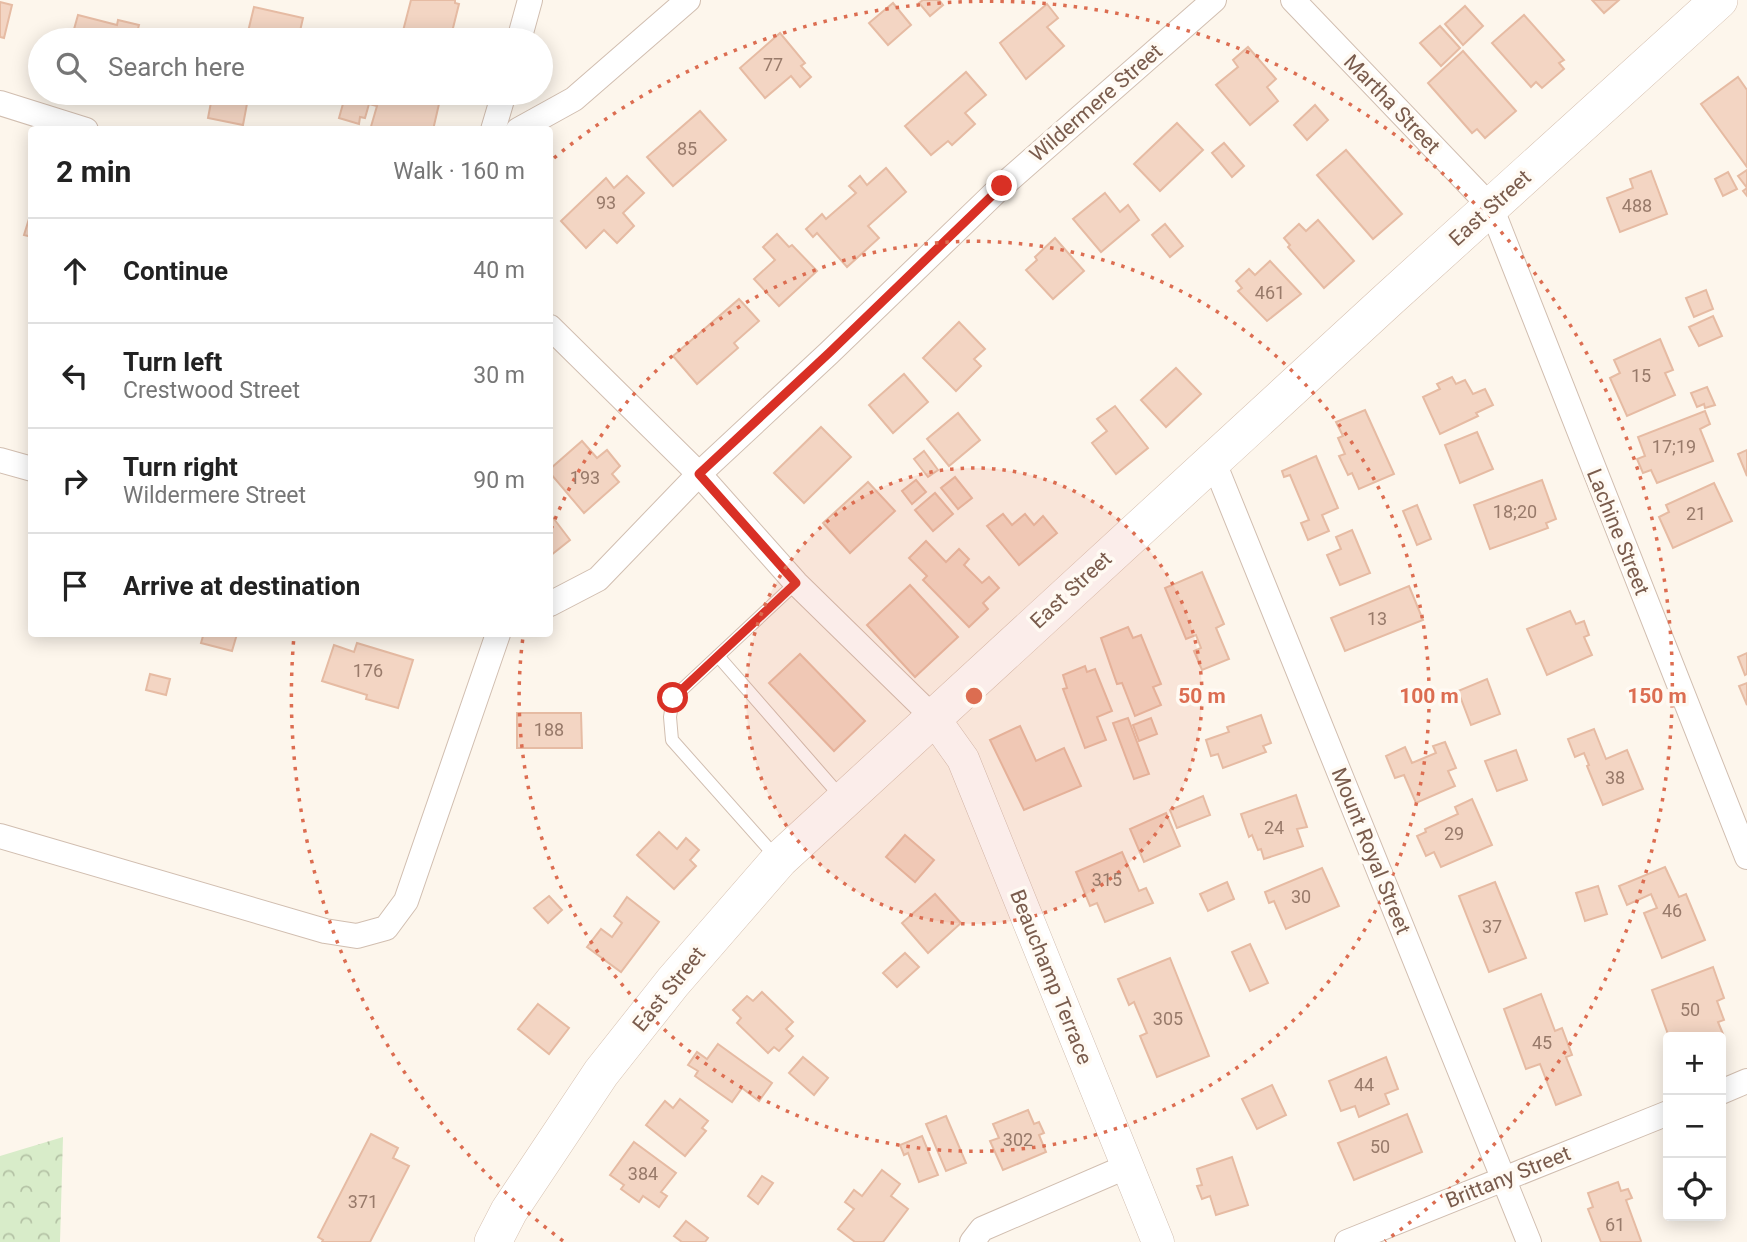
<!DOCTYPE html>
<meta charset="utf-8">
<style>
:root{--surface:#fff;--page:#f2f2f2;--text:#222;--muted:#767676;--line:#e0e0e0}
body{margin:0;font-family:Roboto,sans-serif;background:var(--page);color:var(--text)}
.controls{position:absolute;right:21px;bottom:21px;display:grid;overflow:hidden;border-radius:7px;box-shadow:0 4px 18px #0003}
.controls button{width:63px;height:63px;display:grid;place-items:center;padding:0;border:0;border-bottom:2px solid var(--line);background:var(--surface);color:var(--text);font:35px sans-serif}
.stop{position:absolute;width:21px;height:21px;margin:-16px;border:5px solid #d93025;border-radius:50%;background:#fff}
.stop.end{background:#d93025;border-color:#fff;box-shadow:0 2px 7px #0008}
.list{margin:0;padding:0;list-style:none}
h2{display:flex;justify-content:space-between;align-items:center;height:91px;margin:0;padding:0 28px;font-size:30px}
h2 small{font-size:23px;font-weight:400;color:var(--muted)}
.list li{display:grid;grid-template-columns:46px 1fr auto;gap:21px;align-items:center;box-sizing:border-box;height:105px;padding:0 28px;border-top:2px solid var(--line)}
.list b{display:block;font-size:26px;white-space:nowrap}
.list p{margin:0;font-size:23px;white-space:nowrap;color:var(--muted)}
.list em{font-size:23px;font-style:normal;color:var(--muted)}
.icon{flex:none;width:38px;height:38px;fill:none;stroke:currentColor;stroke-width:2;stroke-linecap:round;stroke-linejoin:round}
.map{position:relative;flex:none;width:1747px;height:1242px;overflow:hidden}
.search{position:absolute;background:var(--surface);box-shadow:0 4px 18px #0003;left:28px;top:28px;width:525px;height:77px;display:flex;align-items:center;gap:18px;box-sizing:border-box;padding:0 24px;border-radius:38px;color:var(--muted);font-size:26px}
.panel{position:absolute;background:var(--surface);box-shadow:0 4px 18px #0003;left:28px;top:126px;width:525px;height:511px;border-radius:7px}
.map>svg:first-child{display:block}
</style>
<div class="map">
<svg width="1747" height="1242" viewBox="0 0 1747 1242">
<defs>
<pattern id="forest-crowns" width="20" height="18" patternUnits="userSpaceOnUse" patternTransform="scale(1.75)"><rect width="20" height="18" fill="#d8ecc9"/><path d="M2 6a3 3 0 1 1 6 0M12 15a3 3 0 1 1 6 0" fill="none" stroke="#b4c2a5"/></pattern>
</defs>
<rect width="100%" height="100%" fill="#fdf6ec"/>
<!-- forest -->
<polygon fill="url(#forest-crowns)" points="63,1137 60,1242 0,1242 0,1156"/>
<!-- building -->
<g fill="#f3d5c3" stroke="#e6bba3" stroke-width="2">
<polygon points="411,0 455,0 455,3 459,4 450,40 436,40 403,31"/>
<polygon points="923,0 939,0 943,5 930,16 919,3"/>
<polygon points="1592,0 1619,0 1604,13"/>
<polygon points="0,2 12,5 4,38 0,37"/>
<polygon points="893,3 911,25 888,45 869,23"/>
<polygon points="1047,4 1058,18 1047,27 1064,46 1026,79 1000,43"/>
<polygon points="1465,6 1483,26 1463,45 1445,24"/>
<polygon points="254,7 303,18 298,40 246,40"/>
<polygon points="78,15 117,25 118,20 139,25 135,40 71,40"/>
<polygon points="1524,15 1564,60 1559,63 1564,69 1542,88 1536,82 1531,87 1492,43"/>
<polygon points="1440,26 1460,48 1441,66 1420,43"/>
<polygon points="780,33 805,63 801,66 811,77 800,87 791,76 765,98 740,68"/>
<polygon points="1248,47 1276,79 1267,87 1278,101 1250,125 1216,85 1238,67 1233,60"/>
<polygon points="1463,51 1516,111 1485,138 1477,129 1472,133 1428,83"/>
<polygon points="966,72 986,95 965,113 975,124 952,145 948,141 931,155 905,126"/>
<polygon points="1738,77 1747,90 1747,167 1701,104"/>
<polygon points="190,93 249,93 243,125 208,118 212,97"/>
<polygon points="346,93 369,93 378,97 379,93 396,93 439,104 433,130 370,130 377,106 369,104 365,118 360,117 359,124 339,118"/>
<polygon points="1315,105 1328,120 1307,140 1294,125"/>
<polygon points="700,111 726,140 673,186 647,157"/>
<polygon points="1177,123 1203,150 1160,191 1134,164"/>
<polygon points="1224,143 1244,166 1232,177 1212,153"/>
<polygon points="1346,150 1402,214 1373,239 1317,175"/>
<polygon points="886,168 906,192 868,226 879,238 847,267 817,233 813,237 806,229 822,214 826,219 856,193 849,186 860,176 867,185"/>
<polygon points="1747,170 1747,196 1743,191 1747,188 1738,176"/>
<polygon points="1651,171 1667,214 1620,232 1607,198 1633,188 1630,179"/>
<polygon points="1728,172 1737,189 1723,196 1715,179"/>
<polygon points="627,176 644,193 623,213 634,226 617,243 604,230 586,248 561,221 606,178 614,188"/>
<polygon points="1105,193 1120,212 1128,205 1139,220 1101,252 1073,219"/>
<polygon points="32,209 32,237 24,235"/>
<polygon points="1318,220 1354,261 1324,288 1288,247 1290,245 1284,238 1299,224 1306,231"/>
<polygon points="1165,224 1183,246 1170,257 1152,235"/>
<polygon points="777,234 789,247 792,245 817,271 779,306 754,279 775,260 763,247"/>
<polygon points="1055,238 1084,271 1053,299 1026,270 1037,260 1035,257"/>
<polygon points="1270,261 1301,294 1267,321 1238,291 1242,288 1236,281 1249,269 1255,275"/>
<polygon points="1706,290 1713,309 1694,317 1686,298"/>
<polygon points="739,299 759,321 734,343 738,348 697,384 673,356"/>
<polygon points="1713,316 1722,336 1699,346 1689,327"/>
<polygon points="959,322 985,349 974,359 981,366 956,391 923,358"/>
<polygon points="1660,339 1673,370 1665,373 1675,395 1627,416 1610,378 1620,373 1614,360"/>
<polygon points="1176,368 1201,394 1166,427 1141,400"/>
<polygon points="904,374 928,402 893,433 869,405"/>
<polygon points="1452,377 1456,384 1465,380 1473,394 1485,389 1493,405 1476,413 1478,416 1440,434 1423,397 1440,389 1437,384"/>
<polygon points="1707,387 1715,405 1705,408 1704,404 1697,407 1691,393"/>
<polygon points="1115,406 1148,448 1116,474 1092,443 1107,431 1097,419"/>
<polygon points="1365,410 1394,474 1359,489 1352,473 1348,475 1339,456 1345,454 1338,438 1343,436 1336,422"/>
<polygon points="1705,411 1710,424 1700,429 1713,461 1657,483 1651,470 1643,473 1637,459 1645,456 1638,437"/>
<polygon points="958,413 980,440 949,466 927,439"/>
<polygon points="821,427 851,457 804,503 774,473"/>
<polygon points="1477,432 1493,469 1460,483 1445,445"/>
<polygon points="582,441 597,458 607,450 620,466 612,474 619,482 584,513 550,473 550,469"/>
<polygon points="1747,450 1747,476 1738,454"/>
<polygon points="924,451 938,470 928,477 914,459"/>
<polygon points="1316,456 1338,508 1322,515 1329,531 1308,540 1301,523 1309,520 1290,475 1284,477 1282,471"/>
<polygon points="955,477 972,498 958,509 941,488"/>
<polygon points="916,480 926,492 912,504 902,491"/>
<polygon points="1542,480 1556,519 1546,523 1548,528 1490,549 1474,505"/>
<polygon points="868,482 895,511 850,553 823,523"/>
<polygon points="1714,483 1732,521 1673,548 1659,517 1669,512 1666,505"/>
<polygon points="935,493 953,514 933,531 915,510"/>
<polygon points="1417,505 1431,539 1417,545 1403,511"/>
<polygon points="1003,514 1012,525 1025,514 1034,525 1043,516 1057,533 1019,565 987,526"/>
<polygon points="551,515 570,540 550,556 550,516"/>
<polygon points="1352,530 1370,573 1340,585 1327,555 1341,549 1336,537"/>
<polygon points="926,541 946,562 959,549 969,559 964,565 982,583 989,577 999,588 983,603 988,609 969,627 923,580 927,576 909,558"/>
<polygon points="1202,572 1224,624 1216,628 1229,659 1202,670 1194,651 1201,648 1196,635 1186,639 1165,588"/>
<polygon points="910,585 958,637 915,677 867,625"/>
<polygon points="1409,586 1423,620 1345,651 1331,618"/>
<polygon points="1570,611 1576,624 1584,621 1589,635 1584,637 1592,655 1547,675 1527,629"/>
<polygon points="1128,627 1133,638 1141,635 1161,684 1153,687 1161,705 1135,716 1122,683 1117,684 1101,638"/>
<polygon points="191,634 237,634 232,651 201,643 203,636"/>
<polygon points="357,643 413,660 398,708 366,699 367,695 322,681 334,645 354,652"/>
<polygon points="1747,653 1747,674 1745,675 1738,657"/>
<polygon points="800,654 865,721 834,751 769,683"/>
<polygon points="1085,666 1087,672 1095,669 1112,711 1097,717 1106,740 1085,748 1063,689 1067,688 1063,675"/>
<polygon points="150,674 170,679 166,695 146,690"/>
<polygon points="1487,679 1500,714 1471,725 1458,691"/>
<polygon points="1747,683 1747,705 1739,686"/>
<polygon points="517,713 581,713 582,748 517,748"/>
<polygon points="1261,715 1271,743 1263,746 1266,752 1223,768 1218,754 1211,756 1206,740 1229,732 1227,727"/>
<polygon points="1128,718 1149,774 1134,779 1113,723"/>
<polygon points="1151,718 1157,734 1139,741 1133,725"/>
<polygon points="1020,726 1036,761 1064,748 1081,786 1024,810 990,740"/>
<polygon points="1594,729 1606,759 1627,750 1643,789 1603,805 1587,766 1589,765 1584,753 1575,757 1568,739"/>
<polygon points="1445,742 1456,768 1448,771 1455,786 1416,803 1404,775 1395,778 1386,756 1405,747 1412,763 1436,753 1433,746"/>
<polygon points="1516,750 1527,780 1497,791 1485,761"/>
<polygon points="1296,795 1307,827 1297,829 1303,846 1264,859 1261,849 1258,850 1252,835 1249,837 1241,814"/>
<polygon points="1203,796 1210,815 1177,828 1170,810"/>
<polygon points="1472,799 1492,845 1441,867 1434,852 1426,856 1417,836 1426,832 1425,829 1458,814 1455,807"/>
<polygon points="1166,813 1180,846 1144,862 1130,829"/>
<polygon points="659,832 677,849 686,838 699,850 690,860 696,866 674,889 637,855"/>
<polygon points="905,835 934,860 915,882 886,857"/>
<polygon points="1122,852 1139,891 1146,888 1153,903 1105,922 1097,903 1090,906 1076,872"/>
<polygon points="1665,867 1679,897 1686,894 1705,940 1662,958 1644,913 1657,908 1651,894 1627,905 1619,886"/>
<polygon points="1322,868 1339,906 1286,929 1274,901 1269,903 1265,892"/>
<polygon points="1227,882 1234,899 1208,911 1200,894"/>
<polygon points="1495,882 1526,958 1489,972 1459,896"/>
<polygon points="1598,886 1607,914 1585,921 1576,893"/>
<polygon points="935,894 961,923 928,953 902,923"/>
<polygon points="549,896 562,910 548,923 534,908"/>
<polygon points="627,897 659,922 621,972 587,947 601,929 612,937 622,923 614,916"/>
<polygon points="1250,944 1268,983 1250,991 1232,952"/>
<polygon points="905,953 919,967 897,987 883,973"/>
<polygon points="1170,958 1209,1056 1157,1077 1140,1036 1147,1033 1134,1002 1129,1005 1118,979"/>
<polygon points="1713,967 1724,998 1717,1001 1724,1020 1718,1022 1723,1034 1715,1037 1669,1037 1652,990"/>
<polygon points="762,992 793,1022 786,1029 793,1036 779,1051 774,1047 768,1053 737,1023 741,1018 733,1010 747,996 753,1001"/>
<polygon points="1541,994 1555,1031 1562,1028 1572,1055 1566,1057 1581,1095 1556,1105 1540,1064 1526,1069 1504,1009"/>
<polygon points="538,1004 569,1028 549,1054 518,1029"/>
<polygon points="718,1044 772,1083 759,1101 742,1088 732,1102 695,1076 698,1071 688,1065 697,1052 707,1059"/>
<polygon points="803,1057 828,1078 814,1095 789,1073"/>
<polygon points="1386,1057 1398,1089 1385,1094 1389,1104 1359,1117 1355,1106 1341,1111 1329,1081"/>
<polygon points="1272,1085 1286,1115 1257,1129 1242,1099"/>
<polygon points="680,1099 708,1121 702,1128 706,1131 685,1156 646,1125 665,1101 673,1108"/>
<polygon points="1028,1110 1034,1124 1039,1122 1044,1133 1039,1135 1046,1152 1003,1170 990,1141 999,1138 993,1124"/>
<polygon points="1407,1114 1422,1152 1354,1180 1338,1143"/>
<polygon points="946,1116 966,1163 946,1171 926,1124"/>
<polygon points="371,1134 398,1148 393,1158 409,1166 370,1242 322,1242 323,1240 318,1237"/>
<polygon points="922,1136 938,1175 919,1182 908,1153 904,1155 900,1145"/>
<polygon points="634,1142 676,1173 661,1192 667,1196 659,1207 643,1196 639,1202 621,1189 624,1185 610,1175"/>
<polygon points="1232,1157 1248,1205 1216,1215 1210,1196 1202,1199 1197,1186 1202,1185 1197,1169"/>
<polygon points="882,1170 900,1184 891,1196 908,1209 883,1242 855,1242 838,1229 854,1209 845,1202 854,1190 862,1196"/>
<polygon points="762,1176 773,1183 758,1204 748,1196"/>
<polygon points="1618,1182 1621,1191 1628,1189 1632,1198 1626,1200 1641,1241 1640,1242 1601,1242 1588,1209 1593,1207 1588,1193"/>
<polygon points="686,1221 708,1238 705,1242 682,1242 674,1236"/>
</g>
<g fill="none" stroke-linecap="round" stroke-linejoin="round">
<!-- service casing -->
<g stroke="#d1beb0" stroke-width="14">
<g id="service">
<polyline points="718,656 842,798"/>
<polyline points="776,857 672,740 670,717 673,698 796,583"/>
</g>
</g>
<!-- minor casing -->
<g stroke="#d1beb0" stroke-width="26">
<g id="minor">
<polyline points="1293,0 1491,207 1747,857"/>
<polyline points="519,40 530,0"/>
<polyline points="0,103 86,130"/>
<polyline points="493,130 504,93"/>
<polyline points="518,130 574,99 688,0"/>
<polyline points="550,327 699,474 796,583 933,717"/>
<polyline points="0,460 32,469"/>
<polyline points="1213,460 1529,1242"/>
<polyline points="550,604 598,579 699,474 829,353 1002,186 1214,0"/>
<polyline points="0,836 325,931 357,936 386,928 406,901 498,634"/>
<polyline points="1721,1092 1747,1081"/>
<polyline points="972,1242 982,1229 1128,1166"/>
<polyline points="1347,1242 1668,1113"/>
</g>
</g>
<!-- tertiary casing -->
<g stroke="#d1beb0" stroke-width="33">
<polyline id="tertiary" points="933,717 963,759 1158,1242"/>
</g>
<!-- secondary casing -->
<g stroke="#d6c0b0" stroke-width="38">
<polyline id="secondary" points="493,1242 509,1211 601,1073 673,982 779,860 1390,298 1719,0"/>
</g>
<!-- service -->
<use href="#service" stroke="#fff" stroke-width="12"/>
<!-- minor -->
<use href="#minor" stroke="#fff" stroke-width="24"/>
<!-- tertiary -->
<use href="#tertiary" stroke="#fff" stroke-width="32"/>
<!-- secondary -->
<use href="#secondary" stroke="#fff" stroke-width="37"/>
</g>
<g fill="none" stroke-linecap="round" stroke-linejoin="round">
<!-- route -->
<polyline stroke="#d93025" stroke-width="9" points="673,698 796,583 699,474 829,353 1002,186"/>
</g>
<!-- distance rings -->
<circle cx="974" cy="696" r="228" fill="#dc6d51" fill-opacity=".12"/>
<g fill="none" stroke="#dc6d51" stroke-width="3.5" stroke-dasharray="3.5 7">
<circle cx="974" cy="696" r="228"/>
<path d="M551 529A455 455 0 1 1 523 637"/>
<path d="M563 1241A683 683 0 0 1 294 636M554 158A683 683 0 1 1 1385 1241"/>
</g>
<g text-anchor="middle" stroke-width="7" stroke-linejoin="round" paint-order="stroke">
<!-- number labels -->
<g font-size="18" fill="#987a6a">
<text x="773" y="71">77</text>
<text x="687" y="155">85</text>
<text x="606" y="209">93</text>
<text x="1637" y="212">488</text>
<text x="1270" y="299">461</text>
<text x="1641" y="382">15</text>
<text x="1674" y="453">17;19</text>
<text x="585" y="484">193</text>
<text x="1515" y="518">18;20</text>
<text x="1696" y="520">21</text>
<text x="1377" y="625">13</text>
<text x="368" y="677">176</text>
<text x="549" y="736">188</text>
<text x="1615" y="784">38</text>
<text x="1274" y="834">24</text>
<text x="1454" y="840">29</text>
<text x="1107" y="886">315</text>
<text x="1301" y="903">30</text>
<text x="1672" y="917">46</text>
<text x="1492" y="933">37</text>
<text x="1690" y="1016">50</text>
<text x="1168" y="1025">305</text>
<text x="1542" y="1049">45</text>
<text x="1364" y="1091">44</text>
<text x="1018" y="1146">302</text>
<text x="1380" y="1153">50</text>
<text x="643" y="1180">384</text>
<text x="363" y="1208">371</text>
<text x="1615" y="1231">61</text>
</g>
<!-- street labels -->
<g font-size="21" fill="#7a5c4d" stroke="#fffaf3">
<text transform="translate(1096 103) rotate(-41)" y="7">Wildermere Street</text>
<text transform="translate(1392 104) rotate(46)" y="7">Martha Street</text>
<text transform="translate(1490 208) rotate(-42)" y="7">East Street</text>
<text transform="translate(1618 532) rotate(68)" y="7">Lachine Street</text>
<text transform="translate(1071 590) rotate(-43)" y="7">East Street</text>
<text transform="translate(1371 851) rotate(68)" y="7">Mount Royal Street</text>
<text transform="translate(1051 977) rotate(68)" y="7">Beauchamp Terrace</text>
<text transform="translate(669 989) rotate(-51)" y="7">East Street</text>
<text transform="translate(1508 1177) rotate(-22)" y="7">Brittany Street</text>
</g>
</g>
<circle cx="974" cy="696" r="10" fill="#dc6d51" stroke="#fffaf3" stroke-width="3.5"/>
<g font-size="21" text-anchor="middle" font-weight="bold" fill="#dc6d51" stroke="#fffaf3" stroke-width="7" stroke-linejoin="round" paint-order="stroke">
<text x="1202" y="703">50 m</text>
<text x="1429" y="703">100 m</text>
<text x="1657" y="703">150 m</text>
</g>
</svg>
<div class="controls">
<button>+</button>
<button>−</button>
<button><svg class="icon" aria-label="locate" viewBox="0 0 24 24"><circle cx="12" cy="12" r="6"/><path d="M12 2v4M12 18v4M2 12h4M18 12h4"/></svg></button>
</div>
<div class="stop" style="left:673px;top:698px"></div>
<div class="stop end" style="left:1002px;top:186px"></div>
<div class="search"><svg class="icon" aria-label="search" viewBox="0 0 24 24"><circle cx="10" cy="10" r="6"/><path d="M15 15l6 6"/></svg>Search here</div>
<section class="panel">
<h2>2 min<small>Walk · 160 m</small></h2>
<ul class="list">
<li><svg class="icon" aria-label="ahead" viewBox="0 0 24 24"><path d="M12 20V5M6 11l6-6 6 6"/></svg><div><b>Continue</b></div><em>40 m</em></li>
<li><svg class="icon" aria-label="left" viewBox="0 0 24 24"><path d="M17 20v-9H6M10 6l-5 5 5 5"/></svg><div><b>Turn left</b><p>Crestwood Street</p></div><em>30 m</em></li>
<li><svg class="icon" aria-label="right" viewBox="0 0 24 24"><path d="M7 20v-9h11M14 6l5 5-5 5"/></svg><div><b>Turn right</b><p>Wildermere Street</p></div><em>90 m</em></li>
<li><svg class="icon" aria-label="arrive" viewBox="0 0 24 24"><path d="M6 21V4h12l-3 4 3 4H6"/></svg><div><b>Arrive at destination</b></div></li>
</ul>
</section>
</div>
